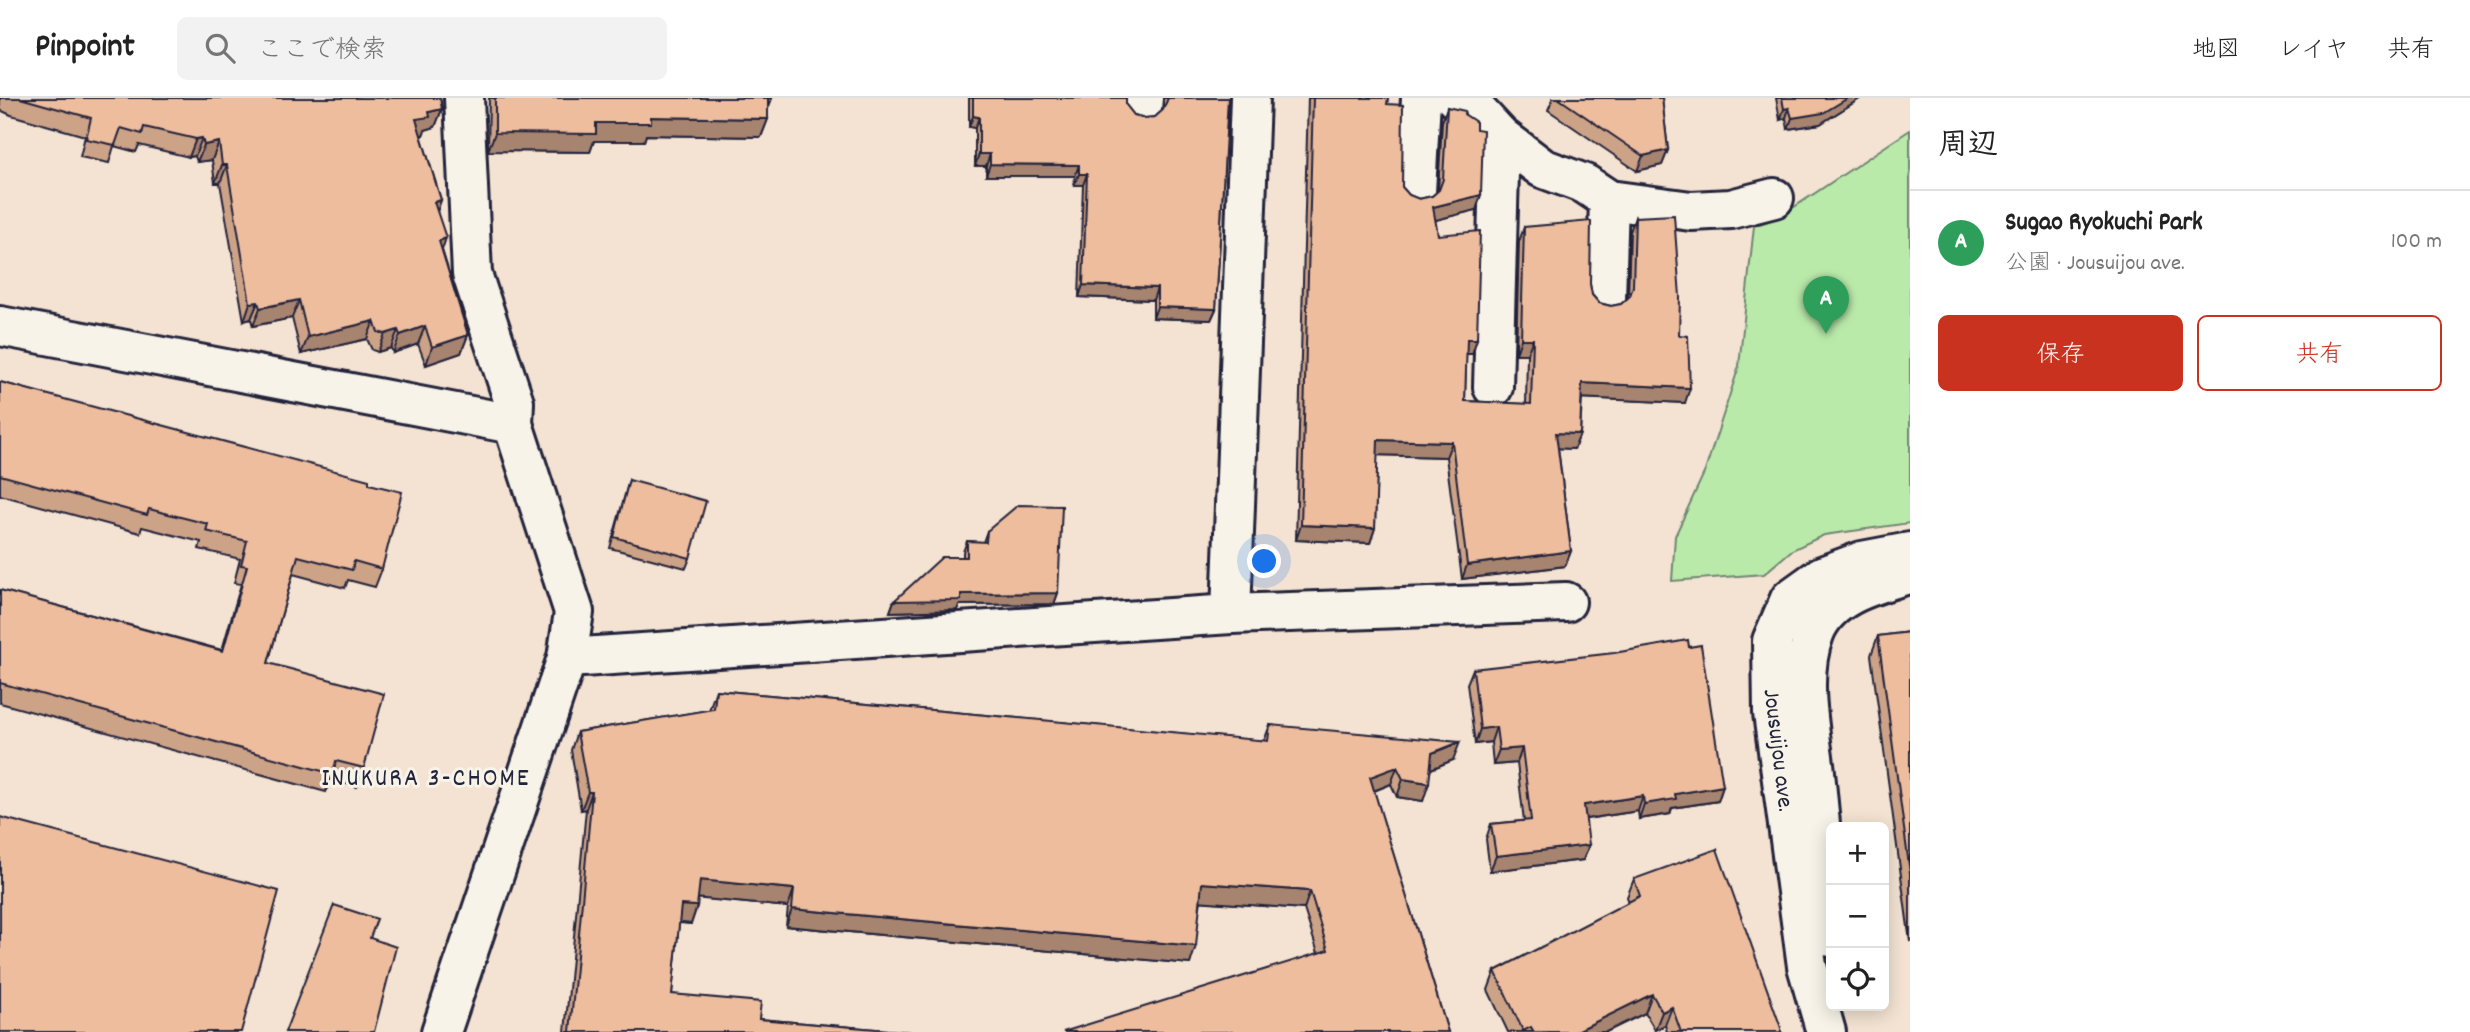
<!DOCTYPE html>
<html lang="ja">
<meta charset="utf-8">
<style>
:root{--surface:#fff;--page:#f2f2f2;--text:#222;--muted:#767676;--line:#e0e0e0;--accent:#c8321e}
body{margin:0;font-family:Dekko,"Klee One",sans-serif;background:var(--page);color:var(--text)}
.controls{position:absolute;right:21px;bottom:21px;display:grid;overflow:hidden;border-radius:10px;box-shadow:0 4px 18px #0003}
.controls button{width:63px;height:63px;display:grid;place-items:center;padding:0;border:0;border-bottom:2px solid var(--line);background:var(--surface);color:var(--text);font:35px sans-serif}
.you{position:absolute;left:1265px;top:464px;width:24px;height:24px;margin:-18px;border:5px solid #fff;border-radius:50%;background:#1a73e8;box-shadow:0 0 0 10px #1a73e833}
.badge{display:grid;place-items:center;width:46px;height:46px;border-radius:50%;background:var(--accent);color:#fff;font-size:23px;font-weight:700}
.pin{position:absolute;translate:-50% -58px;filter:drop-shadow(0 2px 4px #0008)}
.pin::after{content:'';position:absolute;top:37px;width:24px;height:21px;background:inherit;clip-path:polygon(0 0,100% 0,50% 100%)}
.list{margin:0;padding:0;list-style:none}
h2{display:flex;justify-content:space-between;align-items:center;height:91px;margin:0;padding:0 28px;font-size:30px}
h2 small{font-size:23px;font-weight:400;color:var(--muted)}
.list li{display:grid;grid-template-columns:46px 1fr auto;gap:21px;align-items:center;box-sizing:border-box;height:105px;padding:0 28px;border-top:2px solid var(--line)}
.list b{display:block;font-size:26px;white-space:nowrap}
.list p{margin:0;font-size:23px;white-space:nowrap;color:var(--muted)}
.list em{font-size:23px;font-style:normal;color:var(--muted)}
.actions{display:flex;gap:14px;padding:21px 28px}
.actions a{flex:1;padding:16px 0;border:2px solid var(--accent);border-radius:10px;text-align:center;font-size:24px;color:var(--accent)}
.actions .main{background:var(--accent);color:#fff}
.icon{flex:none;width:38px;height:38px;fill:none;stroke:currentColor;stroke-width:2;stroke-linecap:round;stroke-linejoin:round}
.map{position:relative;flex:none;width:1910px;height:934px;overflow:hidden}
header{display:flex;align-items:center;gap:42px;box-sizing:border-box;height:98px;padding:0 35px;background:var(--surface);border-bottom:2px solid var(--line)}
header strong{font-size:33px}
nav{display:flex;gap:38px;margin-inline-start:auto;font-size:24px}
.search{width:490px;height:63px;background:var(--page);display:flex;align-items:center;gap:18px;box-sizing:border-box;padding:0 24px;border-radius:10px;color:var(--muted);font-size:26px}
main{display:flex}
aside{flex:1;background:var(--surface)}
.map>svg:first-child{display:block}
</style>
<header>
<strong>Pinpoint</strong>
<div class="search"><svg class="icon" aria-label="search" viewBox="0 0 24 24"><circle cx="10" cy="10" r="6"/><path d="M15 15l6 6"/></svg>ここで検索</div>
<nav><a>地図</a><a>レイヤ</a><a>共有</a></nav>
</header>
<main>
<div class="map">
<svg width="1910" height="934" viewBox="0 0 1910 934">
<rect width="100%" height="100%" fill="#f4e3d2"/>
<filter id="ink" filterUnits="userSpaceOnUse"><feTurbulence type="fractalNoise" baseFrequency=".0143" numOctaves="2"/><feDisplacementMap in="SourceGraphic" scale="14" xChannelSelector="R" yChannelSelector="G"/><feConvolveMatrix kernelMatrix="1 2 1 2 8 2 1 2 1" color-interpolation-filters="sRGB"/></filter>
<g filter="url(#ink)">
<!-- green -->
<polygon fill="#baeaaa" stroke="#6e8672" stroke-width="2" points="1910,32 1910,425 1824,437 1792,452 1764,476 1672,483 1675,438 1705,373 1739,268 1754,128 1779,119"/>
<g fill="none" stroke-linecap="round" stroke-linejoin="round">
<!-- minor casing -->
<g stroke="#22223b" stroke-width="44">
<g id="minor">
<polyline points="464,0 472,176 514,304 513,326"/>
<polyline points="1455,0 1475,11 1500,38 1542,70 1585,86 1609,102 1691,113 1731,111 1774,100"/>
<polyline points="1142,10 1143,0"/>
<polyline points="1416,94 1421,0"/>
<polyline points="1606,201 1609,102"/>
<polyline points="0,228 513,326 574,514 567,560 441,934"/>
<polyline points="1493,289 1500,38"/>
<polyline points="1231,516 1250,0"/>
<polyline points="567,560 1231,516 1566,504"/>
</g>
</g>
<!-- major casing -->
<g stroke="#22223b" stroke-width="44">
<g id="major">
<path d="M1831,839C1826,784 1820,729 1815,674C1810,631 1798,579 1814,536C1827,499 1871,487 1905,477"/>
<polyline points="1826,934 1807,868 1773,615 1772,543 1790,501 1822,478 1862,463 1910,454"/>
</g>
</g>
<!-- minor -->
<use href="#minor" stroke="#f7f3e8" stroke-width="38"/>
<!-- major -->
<use href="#major" stroke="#f7f3e8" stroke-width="38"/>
</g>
<!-- wall -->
<g fill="#cda388" stroke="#22223b" stroke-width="2">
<polygon points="0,0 440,0 442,11 435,29 425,32 423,37 421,37 441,102 437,113 442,152 468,237 461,255 426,267 418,246 393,255 391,250 378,254 372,252 367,241 301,256 292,220 253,228 251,221 244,223 220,85 215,85 212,62 197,64 195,58 189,59 139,47 136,54 114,48 109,65 80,59 85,38 11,17 0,12"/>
<polygon points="489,0 772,0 768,11 768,21 761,39 646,37 644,43 594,43 590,54 488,53"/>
<polygon points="969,0 1126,0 1126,7 1134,17 1145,20 1155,19 1163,12 1163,0 1228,0 1216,211 1211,222 1153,220 1153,202 1079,199 1083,87 1074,87 1075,78 986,78 986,68 975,68 975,30 969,29"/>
<polygon points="1308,0 1388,0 1387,6 1402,89 1409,97 1419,101 1432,98 1438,93 1442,24 1447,9 1464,16 1476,112 1435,122 1438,137 1472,256 1466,256 1465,303 1526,306 1527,256 1516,256 1519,144 1524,129 1590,186 1592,197 1599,205 1611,208 1621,206 1628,200 1630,134 1635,119 1679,237 1685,305 1582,300 1580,336 1574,351 1558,350 1571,453 1565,468 1462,481 1446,359 1377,357 1375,430 1370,445 1296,442"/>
<polygon points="1553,0 1662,0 1668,52 1662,67 1637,73 1548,12"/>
<polygon points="1776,0 1861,0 1820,26 1788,31 1786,20 1780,22"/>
<polygon points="0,284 369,386 382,471 375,489 348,482 345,490 293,476 268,565 364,670 357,689 330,681 326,694 0,605 0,492 222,552 241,486 234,485 240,461 199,451 201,444 142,429 140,435 0,397"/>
<polygon points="629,382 690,460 686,470 610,450"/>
<polygon points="987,433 1058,495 1054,506 959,507 957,512 890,514 894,503 963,459 963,454 967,443 983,444"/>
<polygon points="1910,534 1910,844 1871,557 1878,538"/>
<polygon points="1473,571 1723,688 1718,703 1672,710 1670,716 1639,721 1638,713 1586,721 1583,762 1490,773 1486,741 1491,726 1524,723 1517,665 1493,667 1491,644 1475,646 1467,586"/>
<polygon points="716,592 1264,643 1270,627 1453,662 1431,671 1423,703 1397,699 1391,686 1374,693 1448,934 1318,855 1304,811 1201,803 1190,866 786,828 788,809 698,800 697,808 691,826 679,825 672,896 759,921 911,934 565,934 586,711 581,712 571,652 577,634 709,612"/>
<polygon points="1634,781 1781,934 1667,934 1665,927 1655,932 1645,915 1606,934 1508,934 1488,892 1495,873 1629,804 1627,799"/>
</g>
<!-- shaded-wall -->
<g fill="#a7846f" stroke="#22223b" stroke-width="2">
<polygon points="767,0 772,0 766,15"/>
<polygon points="1848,0 1861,0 1820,26 1788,31 1792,20"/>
<polygon points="1789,10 1786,20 1780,22 1784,11"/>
<polygon points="442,11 435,29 425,32 423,37 409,39 416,21 429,14"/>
<polygon points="973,18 979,19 975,30 969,29"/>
<polygon points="651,19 768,21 761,39 646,37 644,43 594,43 590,54 488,53 495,35"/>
<polygon points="202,40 195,58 189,59 196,41"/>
<polygon points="219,44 212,62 197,64 204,47"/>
<polygon points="1668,52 1662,67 1637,73 1643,58"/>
<polygon points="979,56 990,56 986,68 975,68"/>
<polygon points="990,66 1079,67 1075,78 986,78"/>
<polygon points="222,67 227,67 220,85 215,85"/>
<polygon points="1079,76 1087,76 1083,87 1074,87"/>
<polygon points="1481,97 1476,112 1428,124 1433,109"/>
<polygon points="441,102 435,120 434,104"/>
<polygon points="446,140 440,158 439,143"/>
<polygon points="1083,187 1157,190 1153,202 1079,199"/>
<polygon points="299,202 292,220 253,228 260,210"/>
<polygon points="258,204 251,221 244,223 250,205"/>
<polygon points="1157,209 1216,211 1211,222 1153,220"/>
<polygon points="374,223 367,241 301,256 308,239"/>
<polygon points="425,228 418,246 393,255 400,237"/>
<polygon points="398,232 391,250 378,254 385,236"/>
<polygon points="468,237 461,255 426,267 432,249"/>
<polygon points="1467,241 1477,241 1472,256 1461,256"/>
<polygon points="1521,241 1533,241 1527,256 1516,256"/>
<polygon points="1582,285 1690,290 1685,305 1577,300"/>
<polygon points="1556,335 1580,336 1574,351 1551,350"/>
<polygon points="1378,342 1452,344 1446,359 1372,357"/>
<polygon points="1301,427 1375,430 1370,445 1296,442"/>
<polygon points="1571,453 1565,468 1462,481 1467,467"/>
<polygon points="1058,495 1054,506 959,507 957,512 890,514 894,503 961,496"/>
<polygon points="1496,629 1491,644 1475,646 1480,631"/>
<polygon points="1460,644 1453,662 1426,673 1432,655"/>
<polygon points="1522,650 1517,665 1493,667 1499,652"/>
<polygon points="1397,669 1391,686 1363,697 1370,679"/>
<polygon points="1403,681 1429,685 1423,703 1397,699"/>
<polygon points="1723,688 1718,703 1672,710 1670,716 1639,721 1644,706 1675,696"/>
<polygon points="588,694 592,694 586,711 581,712"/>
<polygon points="1643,698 1638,713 1579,722 1584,707"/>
<polygon points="1589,747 1583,762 1490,773 1496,758"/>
<polygon points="700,782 794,791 788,809 694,800"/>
<polygon points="1202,785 1310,793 1304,811 1196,803"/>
<polygon points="681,807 697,808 691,826 674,824"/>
<polygon points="792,811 1196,848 1190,866 786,828"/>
<polygon points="1652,896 1645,915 1606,934 1575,934"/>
<polygon points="1672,909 1665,927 1655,932 1662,914"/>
</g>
<!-- building -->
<g fill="#eebd9e" stroke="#22223b" stroke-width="2">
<polygon points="20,0 440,0 442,11 429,14 430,19 416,21 441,102 434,104 446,140 439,143 468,237 432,249 425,228 400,237 398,232 385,236 378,234 374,223 308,239 299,202 260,210 258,204 250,205 227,67 222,67 219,44 204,47 202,40 196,41 144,29 142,36 121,30 115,47 86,41 91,20"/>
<polygon points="495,0 768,0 768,21 651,19 651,25 596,25 596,36 495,35"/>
<polygon points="973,0 1126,0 1126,7 1134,17 1145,20 1155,19 1163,12 1168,0 1228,0 1216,211 1157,209 1157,190 1083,187 1087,76 1079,76 1079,67 990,66 990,56 979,56 979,19 973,18"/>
<polygon points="1313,0 1388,0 1387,6 1403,7 1402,89 1409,97 1419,101 1432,98 1439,92 1443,81 1447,9 1465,13 1464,16 1476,24 1476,31 1483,32 1481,97 1433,109 1438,137 1480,133 1477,241 1467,241 1465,303 1531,306 1533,241 1521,241 1524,129 1591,123 1590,186 1592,197 1599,205 1611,208 1621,206 1630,198 1633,188 1635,119 1674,117 1680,199 1679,237 1688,238 1690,290 1582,285 1580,336 1556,335 1571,453 1467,467 1452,344 1378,342 1375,430 1301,427"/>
<polygon points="1558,0 1662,0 1668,52 1643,58"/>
<polygon points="1782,0 1848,0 1823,15 1792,20 1789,10 1784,11"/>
<polygon points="0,284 369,382 369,386 402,394 382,471 354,463 352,472 298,458 268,565 384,596 364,670 336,663 333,676 0,585 0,492 223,553 247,468 241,467 247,443 206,433 208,426 149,411 147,417 0,377"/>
<polygon points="629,382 706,403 690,460 614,439"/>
<polygon points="1018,407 1062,408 1058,495 961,496 961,502 894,503 942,459 967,459 967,443 986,444 987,433"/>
<polygon points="1910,534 1910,775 1878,538"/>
<polygon points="1688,542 1689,549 1701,547 1723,688 1675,696 1676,701 1644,706 1643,698 1584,707 1589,747 1496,758 1491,726 1531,722 1522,650 1499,652 1496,629 1480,631 1473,571 1614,555"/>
<polygon points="716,592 1268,643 1270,627 1460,644 1432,655 1429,685 1403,681 1397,669 1370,679 1448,934 1063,934 1328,852 1310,793 1202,785 1196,848 792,811 794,791 700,782 697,808 681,807 672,896 761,904 759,921 911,934 570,934 592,694 588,694 577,634 714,611"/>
<polygon points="0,719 279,793 241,934 0,934"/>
<polygon points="1717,751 1781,930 1781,934 1681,934 1672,909 1662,914 1652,896 1575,934 1534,934 1531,929 1523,933 1495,873 1640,798 1634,781"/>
<polygon points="334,807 377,821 370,840 396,849 374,934 285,934"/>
</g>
</g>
<g text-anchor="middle" stroke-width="6" stroke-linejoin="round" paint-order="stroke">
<!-- street labels -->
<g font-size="24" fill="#22223b" stroke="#f7f3e8">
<text transform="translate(1780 652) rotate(83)" y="8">Jousuijou ave.</text>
</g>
<!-- neighbourhood labels -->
<g font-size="26" letter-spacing="2" fill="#22223b" stroke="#f7f3e8">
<text x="426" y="687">INUKURA 3-CHOME</text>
</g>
</g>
</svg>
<div class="controls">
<button>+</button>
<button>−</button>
<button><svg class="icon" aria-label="locate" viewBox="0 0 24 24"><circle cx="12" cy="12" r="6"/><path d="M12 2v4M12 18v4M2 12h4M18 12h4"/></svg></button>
</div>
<div class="you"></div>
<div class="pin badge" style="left:1826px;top:236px;background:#2e9e5b">A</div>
</div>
<aside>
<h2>周辺<small></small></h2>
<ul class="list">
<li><span class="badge" style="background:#2e9e5b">A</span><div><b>Sugao Ryokuchi Park</b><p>公園 · Jousuijou ave.</p></div><em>100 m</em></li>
</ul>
<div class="actions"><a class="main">保存</a><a>共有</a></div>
</aside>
</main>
